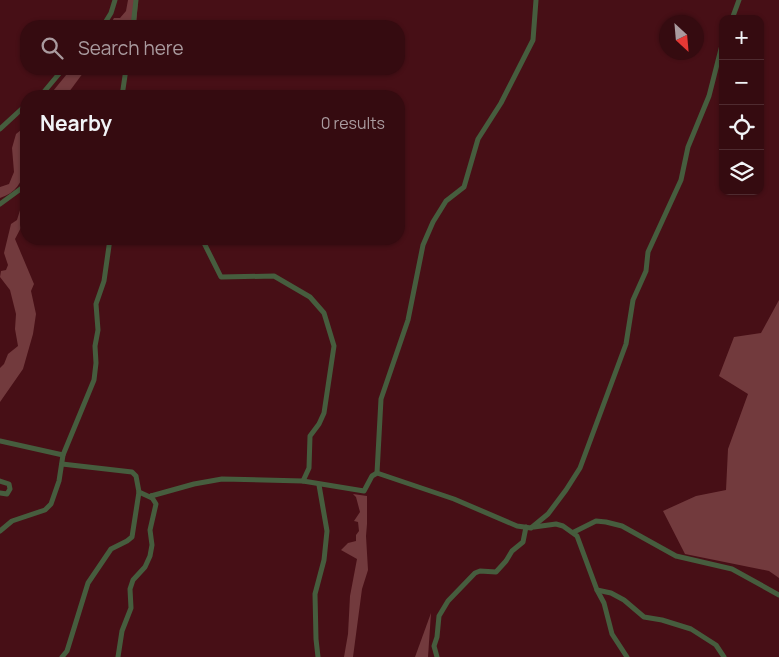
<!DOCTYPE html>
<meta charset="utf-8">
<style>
:root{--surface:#350b10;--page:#3d1419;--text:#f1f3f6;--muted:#aa9b9f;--line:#4f2b30}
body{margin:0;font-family:Manrope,sans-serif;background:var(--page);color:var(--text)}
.controls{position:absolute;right:15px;top:15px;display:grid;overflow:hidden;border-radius:10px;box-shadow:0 1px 4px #0004}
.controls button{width:45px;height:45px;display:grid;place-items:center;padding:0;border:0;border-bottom:1px solid var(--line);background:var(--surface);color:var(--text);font:25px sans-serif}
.compass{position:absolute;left:659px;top:15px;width:45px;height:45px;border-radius:50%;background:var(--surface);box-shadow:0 1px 4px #0004;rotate:154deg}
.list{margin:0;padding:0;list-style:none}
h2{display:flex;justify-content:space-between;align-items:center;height:65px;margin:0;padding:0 20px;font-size:21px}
h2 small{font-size:16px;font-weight:400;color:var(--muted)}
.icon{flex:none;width:28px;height:28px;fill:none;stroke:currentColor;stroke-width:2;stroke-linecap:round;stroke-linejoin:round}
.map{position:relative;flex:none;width:779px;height:657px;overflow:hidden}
.search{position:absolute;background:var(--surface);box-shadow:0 1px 4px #0004;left:20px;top:20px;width:385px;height:55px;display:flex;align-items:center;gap:12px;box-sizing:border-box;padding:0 18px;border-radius:20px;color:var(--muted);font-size:19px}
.panel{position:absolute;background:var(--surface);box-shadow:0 1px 4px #0004;left:20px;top:90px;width:385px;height:155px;border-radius:20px}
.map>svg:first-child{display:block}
</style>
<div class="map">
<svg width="779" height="657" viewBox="0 0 779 657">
<rect width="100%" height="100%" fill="#470f16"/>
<!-- green -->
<g fill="#723a3d">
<polygon points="128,0 138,0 136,26 109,26 114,18 120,18 126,11"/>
<polygon points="71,69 86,69 66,96 49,96"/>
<path d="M26,126C26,153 32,188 0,198V187L9,184L14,172L12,148L16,134Z"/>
<polygon points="21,207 26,207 25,220 15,239 34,284 31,291 36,314 33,334 23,369 0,402 0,368 4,364 8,354 18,346 15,329 16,314 10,290 0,277 1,271 6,270 8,265 4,253 11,224 17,220"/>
<polygon points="779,300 779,578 769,571 685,554 663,511 696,496 726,490 728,449 748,394 719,376 734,337 761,333"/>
<polygon points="353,494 367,496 367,524 366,536 368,570 362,589 353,657 344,657 348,634 350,596 357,559 341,550 348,543 356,541 356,535 359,531 358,522 354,521 360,512 356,497"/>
<polygon points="431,613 428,657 415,657"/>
</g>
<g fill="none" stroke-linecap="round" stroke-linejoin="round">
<!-- minor -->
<g stroke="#465d3e" stroke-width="5">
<polyline points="732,19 739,0"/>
<polyline points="103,26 111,13 115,0"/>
<polyline points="133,26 136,0"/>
<polyline points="39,96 43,93 63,69"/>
<polyline points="122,96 126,69"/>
<polyline points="0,129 26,105"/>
<polyline points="0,204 26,185"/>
<polyline points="202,239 221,277 274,276 310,297 324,313 334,346 324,413 319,424 310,436 309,468 303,481"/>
<polyline points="0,441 63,455"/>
<polyline points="62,464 132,472 136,476 139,492 152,498 151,496 194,484 222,479 303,481 364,491 372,476 377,473 454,499 517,526 531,528 548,514 566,490 580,468 626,344 633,300 646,271 648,252 681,180 688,147 709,96 723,41"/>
<polyline points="377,473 381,399 408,320 423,245 433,222 446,201 464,187 478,139 501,103 533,40 536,0"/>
<polyline points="0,481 9,484 10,489 7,494 0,493"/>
<polyline points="534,527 556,524 563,526 577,536 597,590 604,603 612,634 627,657"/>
<polyline points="0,531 12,521 45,510 51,504 59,481 63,455 94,380 96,363 95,346 98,330 96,304 104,281 110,239"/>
<polyline points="574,532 596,521 606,522 622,526 676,556 732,569 779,595"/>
<polyline points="597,590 611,593 624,600 644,617 662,620 691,629 716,645 724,657"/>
<polyline points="62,657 67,651 88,583 111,549 127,541 132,537 139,492"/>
<polyline points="118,657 122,631 131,608 130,589 133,580 145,567 150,556 152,545 150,530 156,504 151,496"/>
<polyline points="318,657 316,639 315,594 324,560 327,531 319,485"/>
<polyline points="437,657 434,646 437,637 439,616 448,601 475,573 480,571 496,572 506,561 512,551 523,542 526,527"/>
</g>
</g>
</svg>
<div class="controls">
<button>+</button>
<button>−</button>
<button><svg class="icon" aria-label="locate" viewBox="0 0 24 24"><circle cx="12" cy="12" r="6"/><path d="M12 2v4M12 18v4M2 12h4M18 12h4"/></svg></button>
<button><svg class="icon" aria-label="layers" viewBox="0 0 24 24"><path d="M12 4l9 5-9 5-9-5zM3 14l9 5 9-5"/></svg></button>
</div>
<svg class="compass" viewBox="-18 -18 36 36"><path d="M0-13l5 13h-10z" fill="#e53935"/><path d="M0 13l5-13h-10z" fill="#aa9b9f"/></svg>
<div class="search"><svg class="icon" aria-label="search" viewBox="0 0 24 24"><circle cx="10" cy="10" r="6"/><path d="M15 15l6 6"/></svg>Search here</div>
<section class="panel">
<h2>Nearby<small>0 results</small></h2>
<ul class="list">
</ul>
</section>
</div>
